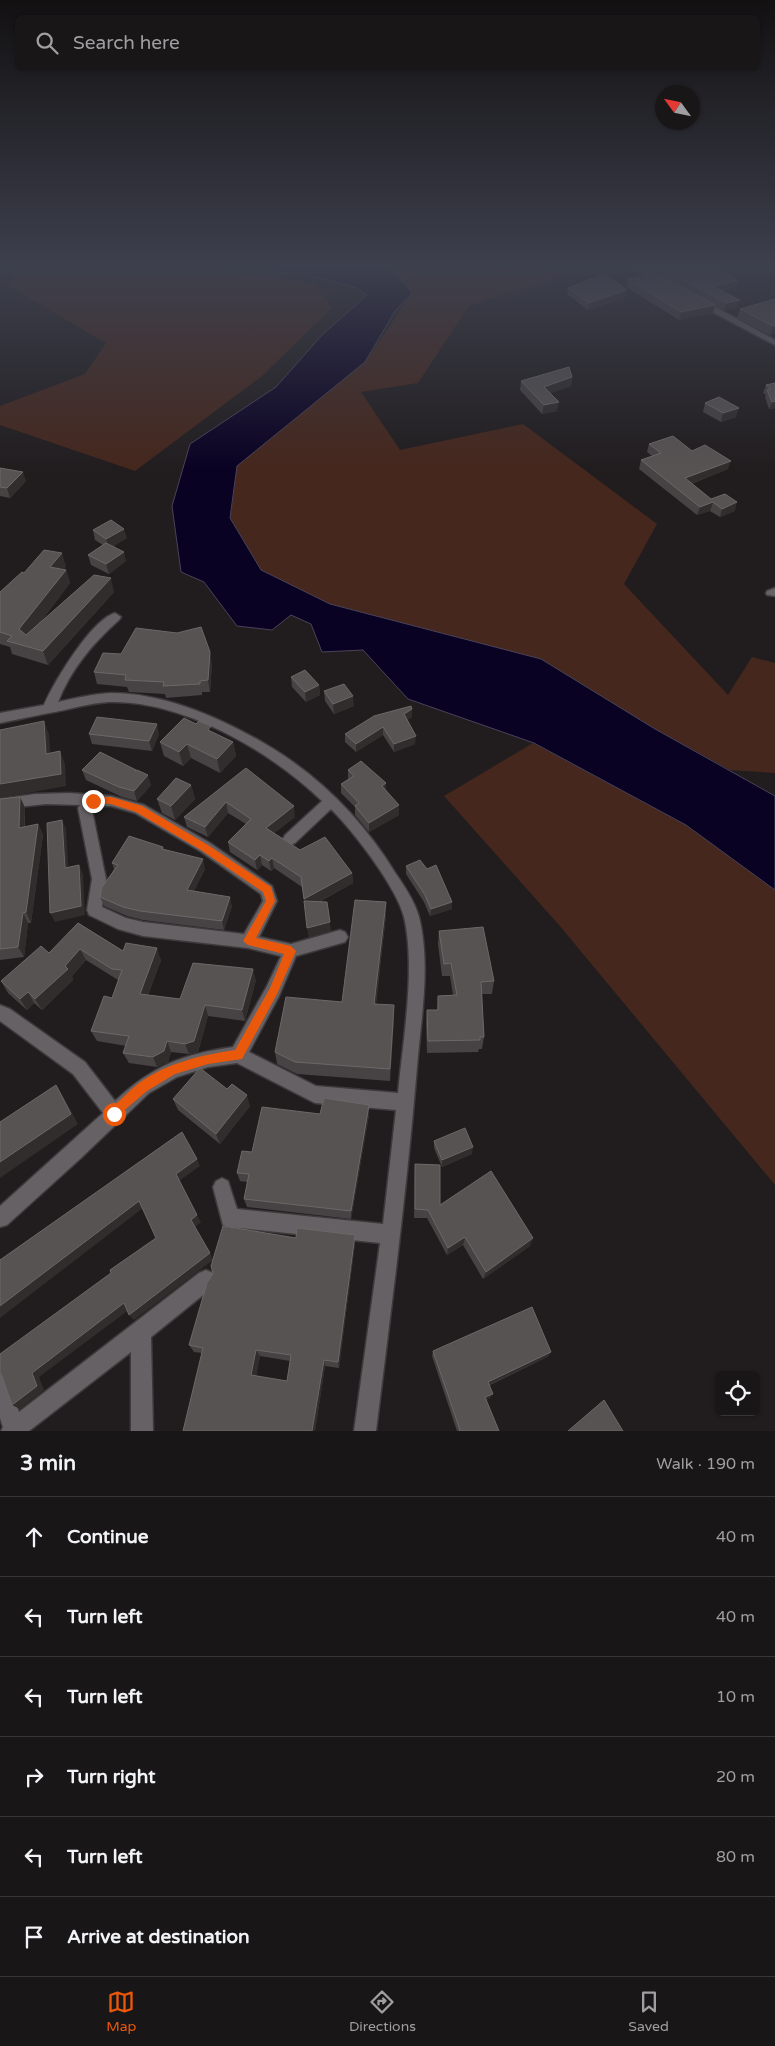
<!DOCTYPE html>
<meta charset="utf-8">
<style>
:root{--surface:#191617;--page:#262324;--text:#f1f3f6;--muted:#9f9fa1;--line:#373536;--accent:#ea580c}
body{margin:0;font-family:"Varela Round",sans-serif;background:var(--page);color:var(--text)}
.controls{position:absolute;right:15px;bottom:15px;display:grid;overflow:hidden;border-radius:8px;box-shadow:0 1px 4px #0004}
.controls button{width:45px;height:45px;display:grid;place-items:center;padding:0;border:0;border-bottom:1px solid var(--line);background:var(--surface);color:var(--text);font:25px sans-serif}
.compass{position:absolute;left:655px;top:85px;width:45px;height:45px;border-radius:50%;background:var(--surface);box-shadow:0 1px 4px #0004;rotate:303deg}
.stop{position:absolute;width:15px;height:15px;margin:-11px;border:4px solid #ea580c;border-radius:50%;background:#fff}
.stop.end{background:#ea580c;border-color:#fff;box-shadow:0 1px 5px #0008}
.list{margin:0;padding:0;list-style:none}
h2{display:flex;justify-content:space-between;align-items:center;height:65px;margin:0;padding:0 20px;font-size:21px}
h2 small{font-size:16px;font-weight:400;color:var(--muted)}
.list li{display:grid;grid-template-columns:32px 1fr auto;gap:15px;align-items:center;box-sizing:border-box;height:80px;padding:0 20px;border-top:1px solid var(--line)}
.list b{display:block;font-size:19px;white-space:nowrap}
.list em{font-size:16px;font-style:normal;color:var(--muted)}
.icon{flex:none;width:28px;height:28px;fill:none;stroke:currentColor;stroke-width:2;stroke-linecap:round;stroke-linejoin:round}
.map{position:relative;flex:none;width:775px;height:1431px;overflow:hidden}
.search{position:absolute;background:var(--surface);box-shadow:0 1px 4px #0004;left:15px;right:15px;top:15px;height:55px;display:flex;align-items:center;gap:12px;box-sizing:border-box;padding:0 18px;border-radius:8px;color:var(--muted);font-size:19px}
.sheet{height:545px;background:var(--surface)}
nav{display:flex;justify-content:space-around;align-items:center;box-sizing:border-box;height:70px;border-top:1px solid var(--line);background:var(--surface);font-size:14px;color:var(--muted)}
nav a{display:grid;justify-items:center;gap:2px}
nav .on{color:var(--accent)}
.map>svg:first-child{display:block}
</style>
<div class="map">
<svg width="775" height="1431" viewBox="0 0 775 1431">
<rect width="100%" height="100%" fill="#211d1f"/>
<!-- green -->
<g fill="#45271d">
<polygon points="17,268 225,268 315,285 332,308 262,376 135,471 0,425 0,406 85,374 106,343 10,287"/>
<polygon points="390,268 539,268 557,277 469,306 418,383 361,392 400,450 523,424 657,524 624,584 728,695 752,657 775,663 775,773 730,770 655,729 541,659 330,604 261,570 230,518 237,466 365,362 412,293"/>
<polygon points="533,743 686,825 775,890 775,1185 559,925 444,796"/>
</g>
<!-- water -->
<polygon fill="#0a0223" stroke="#49435a" points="270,268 391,268 412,293 395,311 365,362 237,466 230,518 261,570 330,604 541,659 655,729 775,796 775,890 686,825 534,743 408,699 363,650 322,652 311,624 291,615 272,630 237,626 204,582 181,572 172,506 190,444 276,387 322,335 367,295 357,288 310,275 293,275"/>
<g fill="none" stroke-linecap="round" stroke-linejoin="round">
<!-- minor casing -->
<g stroke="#3d3a3c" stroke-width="3">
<g id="minor">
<polygon points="635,268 642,268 667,282 660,284"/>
<polygon points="697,300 703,300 775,340 775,345 697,304"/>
<polygon points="775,588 775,596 767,595 766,593 767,591"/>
<path d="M115,613L121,617L119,620C93,643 71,669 58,702C75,698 93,694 111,693C165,693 221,718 267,745C321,777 363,820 396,874C405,887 415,902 419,917C431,965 421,1019 417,1067C407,1189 391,1310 376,1431H354L380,1243L230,1227L223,1225L213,1187L216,1181L222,1178L228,1181L237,1209L383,1224L396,1110L315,1103L237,1063L208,1067L177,1077L149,1093L81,1158L7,1225L0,1227V1206L103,1113L73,1074L0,1021V1005L10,1009L85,1062L115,1101C152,1066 183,1054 233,1047L267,986L281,956L248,948L143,936L118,929L89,915L87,910L92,879L78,808L80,805L46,804L0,809V799L35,794L69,793L111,796L144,805L210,843L272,886L277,901L259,937L291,944L340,930L345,932L348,937L345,942L296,956L279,996L249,1052L316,1086L398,1093C403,1040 416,968 404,917C396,886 353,831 331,809L295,843L290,845L285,843L283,839L285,835L322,801C270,751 183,700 109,702C88,703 68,710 49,713C33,716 16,720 0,723V713L44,705C54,682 91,620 115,613ZM96,806H111L135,813L200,851L261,894L263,901L244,934L143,922L126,918L102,907L106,879L92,810Z"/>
<polygon points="206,1270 213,1273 216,1280 213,1287 151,1337 153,1431 131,1431 131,1352 29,1431 1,1431 3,1427 0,1418 0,1374 7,1377 19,1412 199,1273"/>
</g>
</g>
<!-- minor -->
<use href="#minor" fill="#666164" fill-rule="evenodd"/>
</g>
<!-- wall -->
<g fill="#474243" fill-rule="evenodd">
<polygon points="645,268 715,268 736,288 723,291 738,307 724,310 715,305 713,313 679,320 626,287 627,279 655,273"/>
<polygon points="568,288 627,290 626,297 588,310 567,294"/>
<polygon points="775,299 775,333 770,335 737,318 740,309"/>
<polygon points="572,377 571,386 550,393 557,411 542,414 520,390 521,381"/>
<polygon points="775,383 775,408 769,409 765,397 766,395 763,393 766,385"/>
<polygon points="705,403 736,417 721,422 703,412"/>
<polygon points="649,444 692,451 728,469 691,484 711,499 735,511 720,517 710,511 697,515 639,469 641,460 652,456 647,452"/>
<polygon points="0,468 26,481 10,498 0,496"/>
<polygon points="93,530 127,538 113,546 126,561 109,574 91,565 88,555 103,545 95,540"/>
<polygon points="66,566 64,569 66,570 70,583 39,624 114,592 48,665 12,654 10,647 0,644 0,592 24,573"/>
<polygon points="212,664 210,692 202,692 202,695 166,698 165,694 129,692 127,687 97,684 94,672"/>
<polygon points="291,677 319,685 320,695 306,702 292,687"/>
<polygon points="324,691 354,706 334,714 325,701"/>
<polygon points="412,709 412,717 407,720 415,744 394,752 383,735 356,752 345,742 345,734"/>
<polygon points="212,732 233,742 236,756 220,773 191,758 183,766 164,756 160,742"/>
<polygon points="89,734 159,734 152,751 92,744"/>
<polygon points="246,768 295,817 274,833 300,850 352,873 353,883 319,902 331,931 309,937 302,887 274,868 271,871 262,865 257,870 230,852 228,842 246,824 228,813 208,837 187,827 184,817"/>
<polygon points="82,770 151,785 137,801 122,797 86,780"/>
<polygon points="348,770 386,783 386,790 399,815 369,832 355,815 355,807 341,793 341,784 348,779"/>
<polygon points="191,785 195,799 175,820 162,813 157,799"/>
<polygon points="20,797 25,808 25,827 38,824 43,835 31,923 28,923 24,957 0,960 0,799"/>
<polygon points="163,847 164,850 205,869 194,891 232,906 224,930 143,920 127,916 104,906 100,897 114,869 112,863"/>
<polygon points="406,866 452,909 430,916 424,902 406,874"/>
<polygon points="386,902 386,915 376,1004 394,1018 390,1081 297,1074 277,1064 275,1052 342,1002"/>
<polygon points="78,923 123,951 161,960 148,995 180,999 256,980 245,1021 208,1016 198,1052 189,1054 171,1052 168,1062 157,1067 129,1063 123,1053 126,1046 97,1041 91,1031 112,998 118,980 86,960 72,976 73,980 42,1010 34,1003 27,1010 8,993 1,981 49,953"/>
<polygon points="439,931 494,981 492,994 482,994 484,1037 482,1049 479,1049 478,1052 427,1053 426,1022 427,1010 437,1010 438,996 453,995 450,976 442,976 438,944"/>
<polygon points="173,1099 250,1106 220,1144 178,1110"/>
<polygon points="369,1105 369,1115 351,1219 247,1207 244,1199 247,1182 240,1181 237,1173 252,1152 320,1114"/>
<polygon points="434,1141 472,1154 442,1167 434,1148"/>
<polygon points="415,1164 440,1205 530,1246 483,1279 463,1245 447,1255 427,1218 414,1218"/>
<path d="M296,1238L355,1243L339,1368L325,1366L315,1431H183L202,1353L194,1352L189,1345ZM260,1356L290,1361L287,1381L256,1376Z"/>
<polygon points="433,1351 551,1352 547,1357 490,1385 490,1398 486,1400 499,1431 457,1431 432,1356"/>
</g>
<!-- shaded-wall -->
<g fill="#312d2d">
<polygon points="738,280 736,288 712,294 714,287"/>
<polygon points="627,290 626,297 588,310 589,303"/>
<polygon points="740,300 738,307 724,310 726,303"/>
<polygon points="715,305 713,313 679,320 681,312"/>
<polygon points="773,326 775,326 775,333 770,335"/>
<polygon points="572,377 571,386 543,396 544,387"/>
<polygon points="775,401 775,408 769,409 772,402"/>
<polygon points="559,402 557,411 542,414 544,405"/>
<polygon points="739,408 736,417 721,422 723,413"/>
<polygon points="731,461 728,469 682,487 685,478"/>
<polygon points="23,472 26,481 10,498 7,488"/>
<polygon points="713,502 710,511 697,515 700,507"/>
<polygon points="737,502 735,511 720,517 722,509"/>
<polygon points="124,529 127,538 109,549 106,539"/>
<polygon points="124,552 126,561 109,574 106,564"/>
<polygon points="62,553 66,566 55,580 50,567"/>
<polygon points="66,570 70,583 24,643 19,629"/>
<polygon points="111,578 114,592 48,665 43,651"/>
<polygon points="210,652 212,664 210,692 208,680"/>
<polygon points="319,685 320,695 306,702 305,692"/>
<polygon points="353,696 354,706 334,714 333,704"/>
<polygon points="412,709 412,717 404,722 404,714"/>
<polygon points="44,721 49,734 51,767 46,754"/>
<polygon points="157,724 159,734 152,751 149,741"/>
<polygon points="383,727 383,735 356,752 356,744"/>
<polygon points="416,736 415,744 394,752 394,744"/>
<polygon points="233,742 236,756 220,773 217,759"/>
<polygon points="187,744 191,758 183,766 179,752"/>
<polygon points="60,751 65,764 66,786 0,798 0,784"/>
<polygon points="148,775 151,785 137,801 134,791"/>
<polygon points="386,783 386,792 382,786"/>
<polygon points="191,785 195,799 175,820 171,806"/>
<polygon points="20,797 25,808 24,839 19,828"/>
<polygon points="226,802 228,813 208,837 205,827"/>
<polygon points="399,805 399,815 369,832 369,823"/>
<polygon points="294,806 295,817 267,838 266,828"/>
<polygon points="62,820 66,829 69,878 65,868"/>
<polygon points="38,824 43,835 31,923 26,912"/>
<polygon points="260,855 262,865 257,870 255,860"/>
<polygon points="272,858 274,868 271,871 269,861"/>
<polygon points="203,859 205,869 190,899 187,890"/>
<polygon points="79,865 83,874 85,915 55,922 50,913"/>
<polygon points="352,873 353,883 305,909 304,899"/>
<polygon points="230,897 232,906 224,930 222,921"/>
<polygon points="386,902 386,915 374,1017 374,1004"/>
<polygon points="452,902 452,909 430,916 431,909"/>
<polygon points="23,913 28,923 24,957 18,947"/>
<polygon points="330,922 331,931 309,937 307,928"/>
<polygon points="157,948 161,960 144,1005 140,994"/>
<polygon points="80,949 86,960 72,976 73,980 42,1010 35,999"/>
<polygon points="253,969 256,980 245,1021 242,1010"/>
<polygon points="28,992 34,1003 27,1010 20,999"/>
<polygon points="205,1005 208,1016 198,1052 189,1054 185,1044"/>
<polygon points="394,1005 394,1018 390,1081 390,1069"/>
<polygon points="167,1041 171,1052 168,1062 157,1067 153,1057"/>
<polygon points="56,1085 63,1096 78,1124 0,1178 0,1162"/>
<polygon points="247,1095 250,1106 220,1144 216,1134"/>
<polygon points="369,1105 369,1115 351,1219 351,1211"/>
<polygon points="473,1147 472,1154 442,1167 442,1160"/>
<polygon points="197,1159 200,1166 179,1181 176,1174"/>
<polygon points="139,1201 143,1208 0,1318 0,1306"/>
<polygon points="197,1215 201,1222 195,1227 191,1220"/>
<polygon points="355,1235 355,1243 339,1368 338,1362"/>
<polygon points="465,1237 463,1245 447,1255 448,1248"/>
<polygon points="533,1238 530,1246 483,1279 486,1272"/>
<polygon points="210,1253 213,1260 134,1320 129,1315"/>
<polygon points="124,1303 130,1309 39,1377 44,1390 20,1409 12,1405 32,1373"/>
<polygon points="256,1350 260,1356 255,1380 251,1375"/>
<polygon points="551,1352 547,1357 486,1386 488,1382"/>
<polygon points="324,1360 325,1366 315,1431 312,1431"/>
<polygon points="493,1394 490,1398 483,1402 485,1397"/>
</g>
<!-- building -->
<g fill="#575353" stroke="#6c6868" fill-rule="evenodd">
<polygon points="661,268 715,268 738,280 714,287 740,300 726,303"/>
<polygon points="656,273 715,305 681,312 627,279"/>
<polygon points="604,274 627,290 589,303 568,288"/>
<polygon points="775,299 775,326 773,326 740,309"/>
<polygon points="569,367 572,377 544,387 559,402 544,405 521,381"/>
<polygon points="775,383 775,401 772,402 767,390 771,389 766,385"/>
<polygon points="719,397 739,408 723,413 705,403"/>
<polygon points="673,436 692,451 705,445 731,461 685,478 711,499 725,494 737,502 722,509 713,502 700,507 641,460 661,453 649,444"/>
<polygon points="0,468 23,472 7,488 0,487"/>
<polygon points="111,520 124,529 106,539 93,530"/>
<polygon points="106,543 124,552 106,564 88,555"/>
<polygon points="44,550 62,553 50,567 66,570 19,629 26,635 94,575 111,578 43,651 7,641 12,636 0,632 0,592 22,572 24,573"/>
<polygon points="201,627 210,652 208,680 200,681 200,684 163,686 164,682 125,680 126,675 94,672 103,653 121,654 136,628 177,633"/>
<polygon points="305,670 319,685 305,692 291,677"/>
<polygon points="344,684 353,696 333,704 324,691"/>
<polygon points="411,706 412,709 404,714 416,736 394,744 383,727 356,744 345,734 374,716"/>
<polygon points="97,717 157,724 149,741 89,734"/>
<polygon points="184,718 196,724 199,721 211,726 208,730 233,742 217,759 187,744 179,752 160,742"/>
<polygon points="44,721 46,754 60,751 61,774 0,784 0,730"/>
<polygon points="100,752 136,770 135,771 137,770 148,775 134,791 119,787 82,770"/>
<polygon points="361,761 386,783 382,786 399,805 369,823 355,806 359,803 341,784 354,776 348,770"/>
<polygon points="246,768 294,806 266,828 300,850 325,837 352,873 304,899 301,877 272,858 269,861 260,855 255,860 228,842 251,819 226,802 205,827 184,817"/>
<polygon points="176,778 191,785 171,806 157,799"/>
<polygon points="20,797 19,828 38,824 26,912 23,913 18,947 0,949 0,799"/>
<polygon points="62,820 65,868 79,865 81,906 50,913 47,823"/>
<polygon points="129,836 163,847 162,849 203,859 187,890 230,897 222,921 140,911 123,907 100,897 102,887 118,865 112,863"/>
<polygon points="420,860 427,869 436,865 452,902 431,909 425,895 406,866"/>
<polygon points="355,900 386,902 374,1004 394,1005 390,1069 295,1062 275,1052 286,997 342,1002"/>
<polygon points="304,901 327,902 330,922 307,928"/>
<polygon points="78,923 123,951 126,943 157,948 140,994 180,999 193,963 253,969 242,1010 205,1005 194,1041 185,1044 167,1041 164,1051 153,1057 123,1053 129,1036 91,1031 104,996 112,998 122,970 112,969 80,949 65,966 68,969 35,999 28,992 20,999 1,981 41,946 49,953"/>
<polygon points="483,927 494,981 481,982 484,1037 480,1037 480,1040 428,1041 427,1010 438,1010 438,996 457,995 451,963 444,964 439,931"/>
<polygon points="200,1068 227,1089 232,1084 247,1095 216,1134 173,1099"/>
<polygon points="56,1085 71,1114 0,1162 0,1122"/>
<polygon points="324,1098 369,1105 351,1211 244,1199 249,1174 237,1173 242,1151 252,1152 262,1107 320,1114"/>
<polygon points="465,1128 473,1147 442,1160 434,1141"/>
<polygon points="182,1132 197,1159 176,1174 197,1215 191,1220 210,1253 129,1315 124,1303 32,1373 37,1386 12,1405 0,1371 0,1354 111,1273 110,1270 156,1238 139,1201 0,1306 0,1260"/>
<polygon points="415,1164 440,1165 440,1205 491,1171 533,1238 486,1272 465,1237 448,1248 428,1210 415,1209"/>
<path d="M223,1226L296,1238L297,1228L355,1235L338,1362L324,1360L312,1431H183L203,1348L189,1345L207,1283L213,1273L211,1266ZM256,1350L291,1355L287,1381L251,1375Z"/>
<polygon points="532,1307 551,1352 488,1382 493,1394 485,1397 499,1431 459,1431 460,1430 433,1351"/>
<polygon points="604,1400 623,1431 568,1431"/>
</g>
<!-- sky -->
<linearGradient id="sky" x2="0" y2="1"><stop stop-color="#121011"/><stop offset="0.57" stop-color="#3d404d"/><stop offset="1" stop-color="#3d404d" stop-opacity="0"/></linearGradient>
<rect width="775" height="468" fill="url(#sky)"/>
<!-- route -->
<path fill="#ea580c" d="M93,797H111L142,806L208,845L271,887L275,901L256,938L291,946L296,951L277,994L242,1059L208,1064L175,1074L147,1091L114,1119L110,1118L108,1114L110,1110C119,1101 129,1091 139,1083C167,1063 201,1055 235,1050L270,988L284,954L248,945L243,941L266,901L263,892L201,850L136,812L111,804L90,803V798Z"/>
</svg>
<div class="controls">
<button><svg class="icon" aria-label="locate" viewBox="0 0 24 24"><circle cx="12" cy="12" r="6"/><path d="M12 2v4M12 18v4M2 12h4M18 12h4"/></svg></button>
</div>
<svg class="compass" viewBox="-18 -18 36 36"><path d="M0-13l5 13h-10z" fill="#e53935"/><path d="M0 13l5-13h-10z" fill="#9f9fa1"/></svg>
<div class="stop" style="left:114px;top:1114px"></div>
<div class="stop end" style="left:93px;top:801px"></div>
<div class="search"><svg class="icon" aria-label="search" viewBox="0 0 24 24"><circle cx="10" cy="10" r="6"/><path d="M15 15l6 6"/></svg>Search here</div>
</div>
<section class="sheet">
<h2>3 min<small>Walk · 190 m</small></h2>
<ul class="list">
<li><svg class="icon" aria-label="ahead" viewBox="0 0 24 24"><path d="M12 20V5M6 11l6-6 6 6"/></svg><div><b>Continue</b></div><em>40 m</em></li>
<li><svg class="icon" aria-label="left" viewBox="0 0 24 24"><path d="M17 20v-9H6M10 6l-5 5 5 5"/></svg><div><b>Turn left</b></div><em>40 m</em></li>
<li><svg class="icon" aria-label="left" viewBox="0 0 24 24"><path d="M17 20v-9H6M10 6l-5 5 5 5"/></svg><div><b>Turn left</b></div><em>10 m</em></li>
<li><svg class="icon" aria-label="right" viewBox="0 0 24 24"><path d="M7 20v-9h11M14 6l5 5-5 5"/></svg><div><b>Turn right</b></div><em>20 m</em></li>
<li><svg class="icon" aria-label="left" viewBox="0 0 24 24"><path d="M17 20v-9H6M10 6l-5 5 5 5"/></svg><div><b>Turn left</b></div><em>80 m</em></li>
<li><svg class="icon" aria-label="arrive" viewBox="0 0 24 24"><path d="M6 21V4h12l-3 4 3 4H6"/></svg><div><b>Arrive at destination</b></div></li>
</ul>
</section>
<nav>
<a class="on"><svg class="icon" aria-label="map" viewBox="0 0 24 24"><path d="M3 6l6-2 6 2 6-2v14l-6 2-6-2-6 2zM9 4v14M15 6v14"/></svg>Map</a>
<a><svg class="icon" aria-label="directions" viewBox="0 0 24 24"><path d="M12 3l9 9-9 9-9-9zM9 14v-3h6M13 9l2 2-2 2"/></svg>Directions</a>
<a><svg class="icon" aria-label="saved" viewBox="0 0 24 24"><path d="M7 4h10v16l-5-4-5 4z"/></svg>Saved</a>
</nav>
